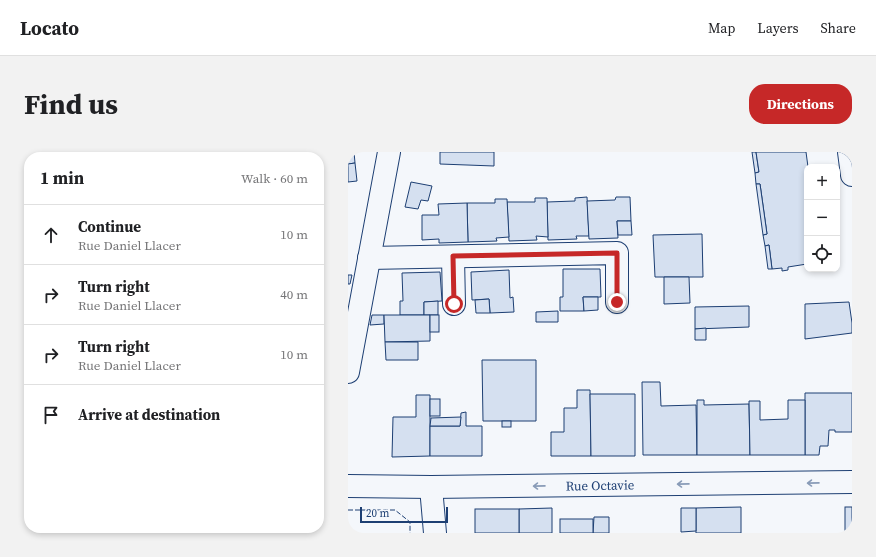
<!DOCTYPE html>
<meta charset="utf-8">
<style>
:root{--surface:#fff;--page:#f2f2f2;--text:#202124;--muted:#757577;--line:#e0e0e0;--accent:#c62828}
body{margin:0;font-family:"Source Serif 4",serif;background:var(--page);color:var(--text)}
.controls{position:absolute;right:12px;top:12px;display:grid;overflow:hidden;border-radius:8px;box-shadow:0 2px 6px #0003}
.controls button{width:36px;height:36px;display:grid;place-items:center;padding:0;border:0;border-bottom:1px solid var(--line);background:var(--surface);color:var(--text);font:20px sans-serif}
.scale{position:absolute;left:12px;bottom:10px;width:88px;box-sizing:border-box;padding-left:4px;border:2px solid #1d3f73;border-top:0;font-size:11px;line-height:14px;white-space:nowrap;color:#1d3f73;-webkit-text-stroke:3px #f4f7fb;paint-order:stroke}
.stop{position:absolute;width:12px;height:12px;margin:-9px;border:3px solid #c62828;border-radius:50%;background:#fff}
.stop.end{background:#c62828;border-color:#fff;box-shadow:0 1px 4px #0008}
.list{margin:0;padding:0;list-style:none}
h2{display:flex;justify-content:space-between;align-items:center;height:52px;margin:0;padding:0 16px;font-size:17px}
h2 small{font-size:13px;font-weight:400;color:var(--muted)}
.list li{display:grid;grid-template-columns:26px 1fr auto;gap:12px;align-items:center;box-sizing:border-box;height:60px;padding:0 16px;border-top:1px solid var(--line)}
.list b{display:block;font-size:15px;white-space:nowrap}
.list p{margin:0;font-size:13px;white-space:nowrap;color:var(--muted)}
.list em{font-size:13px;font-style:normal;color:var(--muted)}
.icon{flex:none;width:22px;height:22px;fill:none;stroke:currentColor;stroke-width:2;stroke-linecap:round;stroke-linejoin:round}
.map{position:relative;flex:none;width:504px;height:381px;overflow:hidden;border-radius:16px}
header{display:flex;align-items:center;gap:24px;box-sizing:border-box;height:56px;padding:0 20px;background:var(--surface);border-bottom:1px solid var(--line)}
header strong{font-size:19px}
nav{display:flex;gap:22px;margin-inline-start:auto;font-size:14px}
.intro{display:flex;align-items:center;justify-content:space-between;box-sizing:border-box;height:96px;padding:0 24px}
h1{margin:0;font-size:28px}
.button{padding:10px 18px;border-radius:16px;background:var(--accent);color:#fff;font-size:14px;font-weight:700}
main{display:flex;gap:24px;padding:0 24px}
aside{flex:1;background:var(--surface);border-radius:16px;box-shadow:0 2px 6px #0003}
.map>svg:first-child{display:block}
</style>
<header>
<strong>Locato</strong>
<nav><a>Map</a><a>Layers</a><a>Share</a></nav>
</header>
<div class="intro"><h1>Find us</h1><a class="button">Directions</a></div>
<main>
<aside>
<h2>1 min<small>Walk · 60 m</small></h2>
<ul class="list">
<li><svg class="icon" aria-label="ahead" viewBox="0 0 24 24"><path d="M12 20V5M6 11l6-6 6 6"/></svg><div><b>Continue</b><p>Rue Daniel Llacer</p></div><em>10 m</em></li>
<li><svg class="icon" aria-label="right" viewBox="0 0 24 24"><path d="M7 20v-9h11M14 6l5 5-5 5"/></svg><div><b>Turn right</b><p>Rue Daniel Llacer</p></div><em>40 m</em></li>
<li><svg class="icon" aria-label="right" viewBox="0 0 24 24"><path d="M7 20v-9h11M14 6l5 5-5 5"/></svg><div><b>Turn right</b><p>Rue Daniel Llacer</p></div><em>10 m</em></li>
<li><svg class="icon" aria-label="arrive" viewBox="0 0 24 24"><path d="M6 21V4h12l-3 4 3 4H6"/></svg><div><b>Arrive at destination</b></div></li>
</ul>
</aside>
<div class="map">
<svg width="504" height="381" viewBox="0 0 504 381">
<rect width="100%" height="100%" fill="#f4f7fb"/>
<!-- building -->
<g fill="#d5e0f0" stroke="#1d3f73">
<polygon points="0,0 6,0 7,11 0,12"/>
<polygon points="92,0 146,0 146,14 92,12"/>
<polygon points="404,0 408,0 411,20 407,21"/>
<polygon points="408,0 458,0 460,15 459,15 459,112 440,115 440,118 434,119 434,116 424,117 421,93 417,94 415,83 419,82 412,32 408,32 407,21 411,20"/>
<polygon points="7,11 9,29 0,30 0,12"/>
<polygon points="63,30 84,34 80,49 73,48 70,57 57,55"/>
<polygon points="408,32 412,32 419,82 415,83"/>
<polygon points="239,45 241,84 228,84 229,87 200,88 199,50 227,49 227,46"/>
<polygon points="268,45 282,45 283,69 269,69 270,86 241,87 239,49 267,48"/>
<polygon points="187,46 199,46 200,85 188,84 189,88 161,89 159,50 187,50"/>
<polygon points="147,47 159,47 161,85 148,86 149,89 120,90 119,51 147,51"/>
<polygon points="119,51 120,90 91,91 91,87 74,88 74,63 91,63 90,52"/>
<polygon points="269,69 283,69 284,83 270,83"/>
<polygon points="354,82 355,125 307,125 305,83"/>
<polygon points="421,93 424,117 420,117 417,94"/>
<polygon points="215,117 252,117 253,145 235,145 236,159 212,159 212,145 215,145"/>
<polygon points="161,118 162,146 165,145 166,160 142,161 141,147 124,148 123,120"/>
<polygon points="92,120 94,149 76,150 76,163 52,163 52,149 55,149 54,121"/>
<polygon points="0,123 4,123 2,132 0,132"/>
<polygon points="316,125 341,125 342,151 316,152"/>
<polygon points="235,145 250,145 250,158 236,159"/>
<polygon points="141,147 142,161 128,161 127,148"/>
<polygon points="90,149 90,163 76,163 76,150"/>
<polygon points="501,150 504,171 504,181 457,187 457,152"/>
<polygon points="401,154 401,175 347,177 347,155"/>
<polygon points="210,159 210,170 188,170 188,160"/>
<polygon points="24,163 36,163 36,172 22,173"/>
<polygon points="36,163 82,163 82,189 37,190"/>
<rect x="82" y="163" width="9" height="17"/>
<polygon points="358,176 358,188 347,188 347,177"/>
<polygon points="37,190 70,190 70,208 38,208"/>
<polygon points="134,208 188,208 188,269 135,269"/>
<polygon points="294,230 312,230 313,254 348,253 349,303 295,303"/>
<polygon points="229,238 242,238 243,304 203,304 203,280 216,280 216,256 229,256"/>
<polygon points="457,241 504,241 504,280 487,280 487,278 481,278 480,294 472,294 471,303 457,303"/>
<polygon points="242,242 287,242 287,304 243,304"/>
<polygon points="68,243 82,243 82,304 44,305 45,265 68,265"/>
<rect x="82" y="247" width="10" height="17"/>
<polygon points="349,248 356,248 356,253 401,252 402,303 349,303"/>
<polygon points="440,248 457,248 457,303 402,303 401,249 412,249 412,268 440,267"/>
<polygon points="118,260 118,274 134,274 134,304 82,304 82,274 112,274 113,261"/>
<polygon points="113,265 112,274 82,274 83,266"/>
<rect x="154" y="269" width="9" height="6"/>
<polygon points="393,355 393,381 348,381 348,356"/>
<rect x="497" y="355" width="7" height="26"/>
<polygon points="204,356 204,381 171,381 171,357"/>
<polygon points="333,356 348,356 348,379 333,380"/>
<rect x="127" y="357" width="44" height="24"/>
<polygon points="246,365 261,365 261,381 245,381"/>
<rect x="212" y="367" width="33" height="14"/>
</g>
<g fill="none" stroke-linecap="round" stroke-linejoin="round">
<!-- minor casing -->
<g stroke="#1d3f73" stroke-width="24">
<g id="minor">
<polyline points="501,0 504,23"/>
<polyline points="105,105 106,152"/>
<polyline points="21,106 269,101 269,150"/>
<polyline points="0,220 41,0"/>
<polyline points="0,334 83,335 504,330"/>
<polyline points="83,335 87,381"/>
</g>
</g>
<!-- minor -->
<use href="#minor" stroke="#f4f7fb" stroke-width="22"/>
<!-- fence -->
<polyline stroke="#1d3f73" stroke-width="1" stroke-dasharray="5 2" stroke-linecap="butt" points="0,358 47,358 62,370 62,381"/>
</g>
<!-- one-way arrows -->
<defs><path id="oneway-shaft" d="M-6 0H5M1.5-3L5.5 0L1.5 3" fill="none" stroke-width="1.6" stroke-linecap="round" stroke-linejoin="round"/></defs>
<g stroke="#889bb7">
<use href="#oneway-shaft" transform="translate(465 331) rotate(179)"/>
<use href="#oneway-shaft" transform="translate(335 332) rotate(179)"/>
<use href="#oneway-shaft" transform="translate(191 334) rotate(179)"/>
</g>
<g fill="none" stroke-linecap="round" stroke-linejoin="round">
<!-- route -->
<polyline stroke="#c62828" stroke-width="5" points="106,152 105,104 269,101 269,150"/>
</g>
<g text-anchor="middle" stroke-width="3" stroke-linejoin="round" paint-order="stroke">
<!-- street labels -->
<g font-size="13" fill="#1d3f73" stroke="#f4f7fb">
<text transform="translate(252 333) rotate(-1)" y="5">Rue Octavie</text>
</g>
</g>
</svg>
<div class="controls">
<button>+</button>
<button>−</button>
<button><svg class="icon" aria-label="locate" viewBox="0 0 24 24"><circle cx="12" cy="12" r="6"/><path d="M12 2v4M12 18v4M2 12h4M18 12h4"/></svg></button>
</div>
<div class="scale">20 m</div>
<div class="stop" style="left:106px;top:152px"></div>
<div class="stop end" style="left:269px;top:150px"></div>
</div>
</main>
